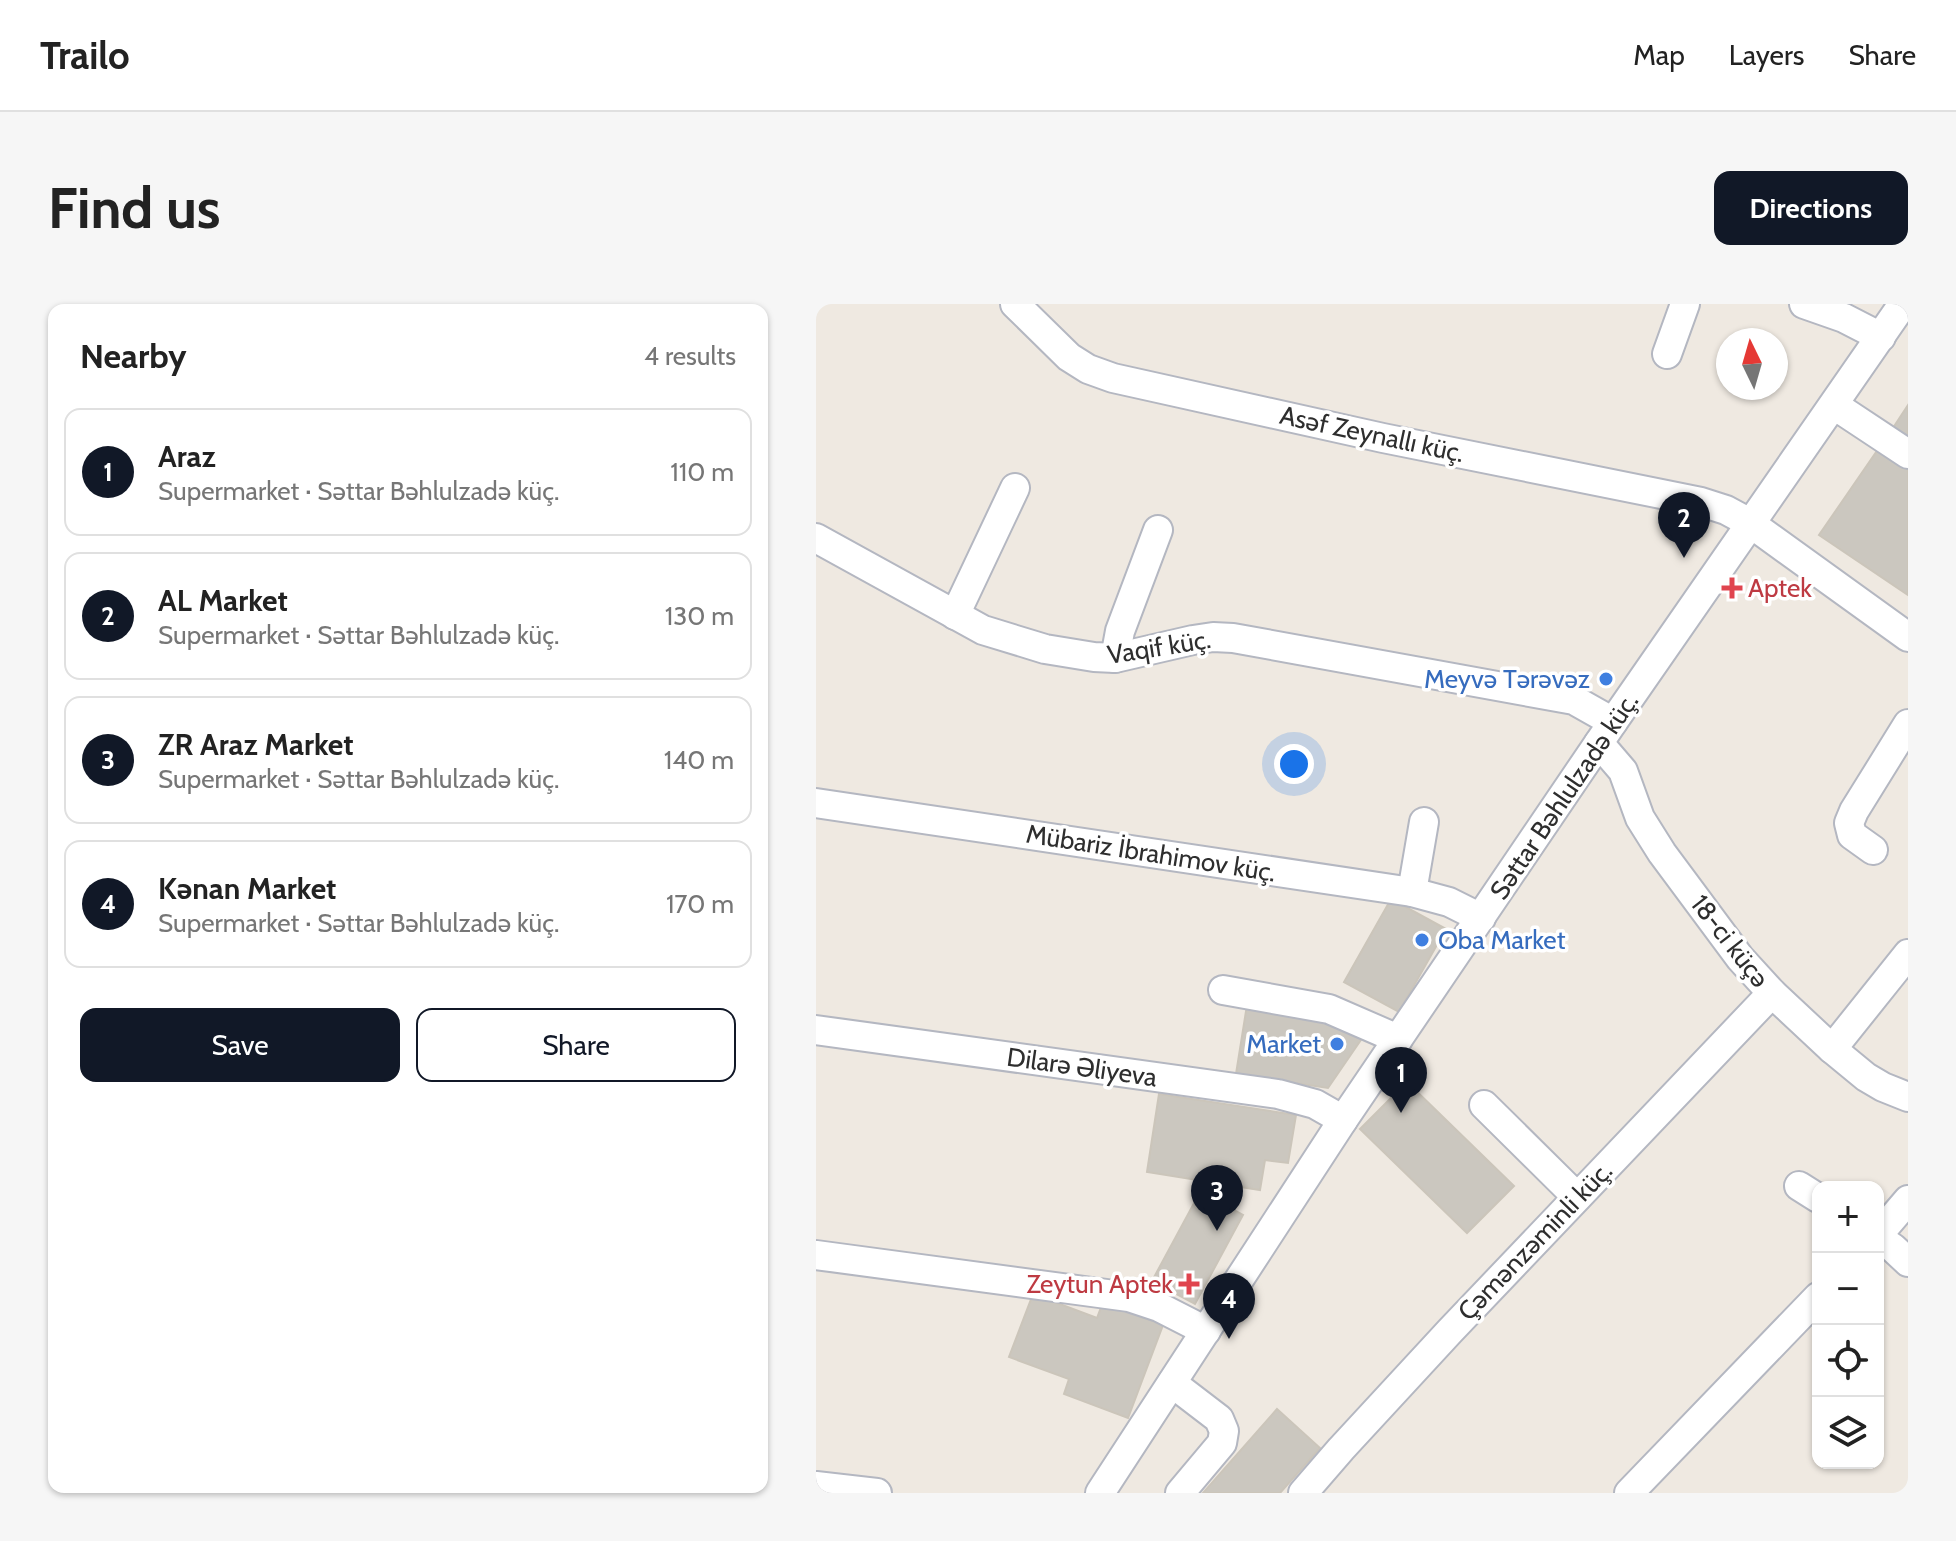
<!DOCTYPE html>
<meta charset="utf-8">
<style>
:root{--surface:#fff;--page:#f6f6f6;--text:#222;--muted:#767676;--line:#e0e0e0;--accent:#111827}
body{margin:0;font-family:Cabin,sans-serif;background:var(--page);color:var(--text)}
.controls{position:absolute;right:24px;bottom:24px;display:grid;overflow:hidden;border-radius:16px;box-shadow:0 2px 6px #0004}
.controls button{width:72px;height:72px;display:grid;place-items:center;padding:0;border:0;border-bottom:2px solid var(--line);background:var(--surface);color:var(--text);font:40px sans-serif}
.compass{position:absolute;left:900px;top:24px;width:72px;height:72px;border-radius:50%;background:var(--surface);box-shadow:0 2px 6px #0004;rotate:355deg}
.you{position:absolute;left:478px;top:460px;width:28px;height:28px;margin:-20px;border:6px solid #fff;border-radius:50%;background:#1a73e8;box-shadow:0 0 0 12px #1a73e833}
.badge{display:grid;place-items:center;width:52px;height:52px;border-radius:50%;background:var(--accent);color:#fff;font-size:26px;font-weight:700}
.pin{position:absolute;translate:-50% -66px;filter:drop-shadow(0 2px 4px #0008)}
.pin::after{content:'';position:absolute;top:42px;width:28px;height:24px;background:inherit;clip-path:polygon(0 0,100% 0,50% 100%)}
.list{margin:0;padding:0;list-style:none}
h2{display:flex;justify-content:space-between;align-items:center;height:104px;margin:0;padding:0 32px;font-size:34px}
h2 small{font-size:26px;font-weight:400;color:var(--muted)}
.list li{display:grid;grid-template-columns:52px 1fr auto;gap:24px;align-items:center;box-sizing:border-box;height:128px;margin:0 16px 16px;padding:0 16px;border:2px solid var(--line);border-radius:16px}
.list b{display:block;font-size:30px;white-space:nowrap}
.list p{margin:0;font-size:26px;white-space:nowrap;color:var(--muted)}
.list em{font-size:26px;font-style:normal;color:var(--muted)}
.actions{display:flex;gap:16px;padding:24px 32px}
.actions a{flex:1;padding:18px 0;border:2px solid var(--accent);border-radius:16px;text-align:center;font-size:28px;color:var(--accent)}
.actions .main{background:var(--accent);color:#fff}
.icon{flex:none;width:44px;height:44px;fill:none;stroke:currentColor;stroke-width:2;stroke-linecap:round;stroke-linejoin:round}
.map{position:relative;flex:none;width:1092px;height:1189px;overflow:hidden;border-radius:16px}
header{display:flex;align-items:center;gap:48px;box-sizing:border-box;height:112px;padding:0 40px;background:var(--surface);border-bottom:2px solid var(--line)}
header strong{font-size:38px}
nav{display:flex;gap:44px;margin-inline-start:auto;font-size:28px}
.intro{display:flex;align-items:center;justify-content:space-between;box-sizing:border-box;height:192px;padding:0 48px}
h1{margin:0;font-size:56px}
.button{padding:20px 36px;border-radius:16px;background:var(--accent);color:#fff;font-size:28px;font-weight:700}
main{display:flex;gap:48px;padding:0 48px}
aside{flex:1;background:var(--surface);border-radius:16px;box-shadow:0 2px 6px #0004}
.map>svg:first-child{display:block}
</style>
<header>
<strong>Trailo</strong>
<nav><a>Map</a><a>Layers</a><a>Share</a></nav>
</header>
<div class="intro"><h1>Find us</h1><a class="button">Directions</a></div>
<main>
<aside>
<h2>Nearby<small>4 results</small></h2>
<ul class="list">
<li><span class="badge">1</span><div><b>Araz</b><p>Supermarket · Səttar Bəhlulzadə küç.</p></div><em>110 m</em></li>
<li><span class="badge">2</span><div><b>AL Market</b><p>Supermarket · Səttar Bəhlulzadə küç.</p></div><em>130 m</em></li>
<li><span class="badge">3</span><div><b>ZR Araz Market</b><p>Supermarket · Səttar Bəhlulzadə küç.</p></div><em>140 m</em></li>
<li><span class="badge">4</span><div><b>Kənan Market</b><p>Supermarket · Səttar Bəhlulzadə küç.</p></div><em>170 m</em></li>
</ul>
<div class="actions"><a class="main">Save</a><a>Share</a></div>
</aside>
<div class="map">
<svg width="1092" height="1189" viewBox="0 0 1092 1189">
<rect width="100%" height="100%" fill="#efe9e1"/>
<!-- building -->
<g fill="#cbc7bf" stroke="#cbc5ba" stroke-width="2">
<polygon points="1092,101 1092,133 1077,124"/>
<polygon points="1063,144 1092,164 1092,291 1003,231"/>
<polygon points="575,595 630,625 583,708 528,678"/>
<polygon points="431,701 507,713 547,733 512,784 420,770"/>
<polygon points="591,778 698,882 651,929 544,825"/>
<polygon points="343,790 480,811 472,859 449,856 444,886 331,868"/>
<polygon points="384,888 427,911 379,1000 336,977"/>
<polygon points="217,990 281,1014 287,998 347,1021 312,1114 248,1090 253,1075 193,1053"/>
<polygon points="461,1105 504,1144 464,1189 387,1189"/>
</g>
<g fill="none" stroke-linecap="round" stroke-linejoin="round">
<!-- minor casing -->
<g stroke="#b4b7c1" stroke-width="32">
<g id="minor">
<polyline points="199,0 253,53 272,65 297,74 567,134 885,198 910,206 934,219 1092,333"/>
<polyline points="988,0 1028,14 1065,33"/>
<polyline points="851,50 869,0"/>
<polyline points="1018,101 1092,150"/>
<polyline points="0,234 167,326 229,345 278,353 299,354 377,336 397,333 417,334 758,396 797,418"/>
<polyline points="139,311 199,184"/>
<polyline points="299,354 304,327 342,226"/>
<polyline points="783,439 807,467 824,514 846,549 924,654 956,689 1016,745 1050,773 1067,783 1092,793"/>
<polyline points="0,499 596,588 633,598 665,614"/>
<polyline points="1057,546 1036,531 1033,519 1038,507 1092,420"/>
<polyline points="596,588 608,518"/>
<polyline points="407,686 513,705 582,735"/>
<polyline points="0,726 462,790 499,800 527,816"/>
<polyline points="1016,745 1092,650"/>
<polyline points="668,801 761,893"/>
<polyline points="983,882 1002,894"/>
<polyline points="1062,931 1092,896"/>
<polyline points="1062,934 1077,944 1092,958"/>
<polyline points="0,951 313,993 343,1003 390,1027"/>
<polyline points="356,1079 403,1115 408,1127 406,1139 364,1189"/>
<polyline points="0,1182 61,1189"/>
<polyline points="284,1189 527,816 797,418 1087,0"/>
<polyline points="487,1189 525,1145 634,1027 956,689"/>
<polyline points="813,1189 1002,993"/>
</g>
</g>
<!-- minor -->
<use href="#minor" stroke="#fff" stroke-width="28"/>
</g>
<!-- markers -->
<g fill="#e0444e" stroke="#fff" stroke-width="3">
<path d="M912 272h8v8h8v8h-8v8h-8v-8h-8v-8h8z"/>
<path d="M369 968h8v8h8v8h-8v8h-8v-8h-8v-8h8z"/>
</g>
<g fill="#3f7fe0" stroke="#fff" stroke-width="3">
<circle cx="790" cy="375" r="8"/>
<circle cx="606" cy="636" r="8"/>
<circle cx="521" cy="740" r="8"/>
</g>
<g text-anchor="middle" stroke-width="7" stroke-linejoin="round" paint-order="stroke">
<!-- street labels -->
<g font-size="26" fill="#2e2e2e" stroke="#fff">
<text transform="translate(556 130) rotate(12)" y="9">Asəf Zeynallı küç.</text>
<text transform="translate(343 343) rotate(-9)" y="9">Vaqif küç.</text>
<text transform="translate(748 492) rotate(-56)" y="9">Səttar Bəhlulzadə küç.</text>
<text transform="translate(335 549) rotate(9)" y="9">Mübariz İbrahimov küç.</text>
<text transform="translate(914 637) rotate(52)" y="9">18-ci küçə</text>
<text transform="translate(266 763) rotate(8)" y="9">Dilarə Əliyeva</text>
<text transform="translate(719 937) rotate(-46)" y="9">Çəmənzəminli küç.</text>
</g>
<!-- health labels -->
<g font-size="26" fill="#be3a42" stroke="#fff" text-anchor="start">
<text x="932" y="293">Aptek</text>
<text x="357" y="989" text-anchor="end">Zeytun Aptek</text>
</g>
<!-- shop labels -->
<g font-size="26" fill="#366cbe" stroke="#fff" text-anchor="end">
<text x="774" y="384">Meyvə Tərəvəz</text>
<text x="622" y="645" text-anchor="start">Oba Market</text>
<text x="505" y="749">Market</text>
</g>
</g>
</svg>
<div class="controls">
<button>+</button>
<button>−</button>
<button><svg class="icon" aria-label="locate" viewBox="0 0 24 24"><circle cx="12" cy="12" r="6"/><path d="M12 2v4M12 18v4M2 12h4M18 12h4"/></svg></button>
<button><svg class="icon" aria-label="layers" viewBox="0 0 24 24"><path d="M12 4l9 5-9 5-9-5zM3 14l9 5 9-5"/></svg></button>
</div>
<svg class="compass" viewBox="-18 -18 36 36"><path d="M0-13l5 13h-10z" fill="#e53935"/><path d="M0 13l5-13h-10z" fill="#767676"/></svg>
<div class="you"></div>
<div class="pin badge" style="left:585px;top:809px">1</div>
<div class="pin badge" style="left:868px;top:254px">2</div>
<div class="pin badge" style="left:401px;top:927px">3</div>
<div class="pin badge" style="left:413px;top:1035px">4</div>
</div>
</main>
